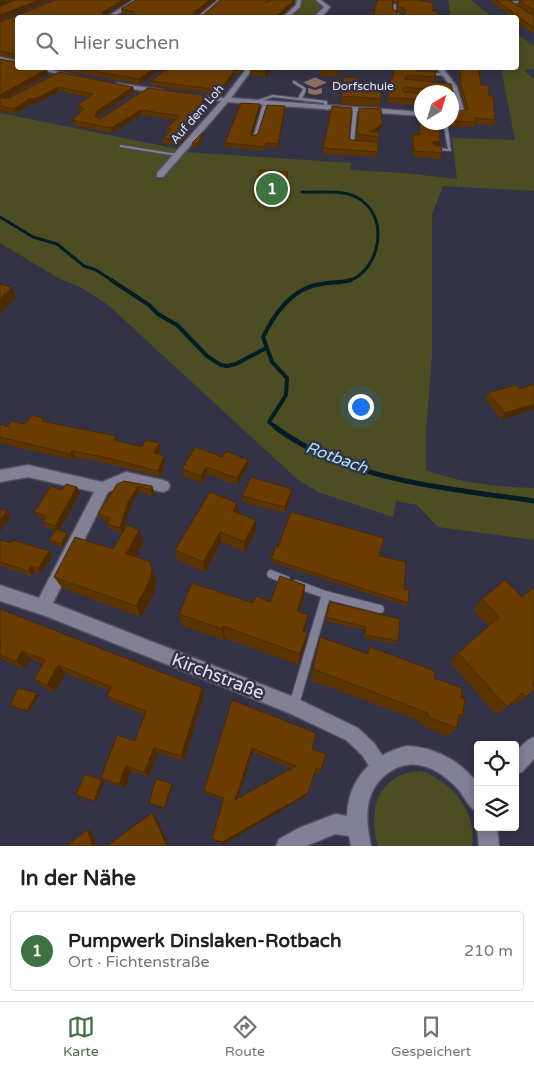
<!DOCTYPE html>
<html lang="de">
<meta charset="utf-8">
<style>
:root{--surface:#fff;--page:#f2f2f2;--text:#202124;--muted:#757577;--line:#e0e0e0;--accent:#3e7243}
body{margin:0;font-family:"Varela Round",sans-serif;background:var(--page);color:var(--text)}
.controls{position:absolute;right:15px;bottom:15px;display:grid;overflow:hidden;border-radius:5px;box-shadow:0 2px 12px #0003}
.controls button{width:45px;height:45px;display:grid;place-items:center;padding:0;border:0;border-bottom:1px solid var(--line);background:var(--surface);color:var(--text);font:25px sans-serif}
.compass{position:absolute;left:414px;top:85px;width:45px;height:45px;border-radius:50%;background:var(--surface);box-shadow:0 2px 12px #0003;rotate:38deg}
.you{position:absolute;left:360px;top:406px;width:18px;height:18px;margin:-12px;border:4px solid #fff;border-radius:50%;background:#1a73e8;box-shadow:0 0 0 8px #1a73e833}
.badge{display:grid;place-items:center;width:32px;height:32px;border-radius:50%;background:var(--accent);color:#fff;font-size:16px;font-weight:700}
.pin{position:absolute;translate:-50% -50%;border:2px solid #fff;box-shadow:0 1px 5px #0006}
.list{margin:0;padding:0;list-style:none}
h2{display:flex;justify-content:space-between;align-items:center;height:65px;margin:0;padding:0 20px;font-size:21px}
h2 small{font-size:16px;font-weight:400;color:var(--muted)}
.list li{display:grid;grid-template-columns:32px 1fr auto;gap:15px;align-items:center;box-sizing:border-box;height:80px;margin:0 10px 10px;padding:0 10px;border:1px solid var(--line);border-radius:5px}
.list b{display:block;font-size:19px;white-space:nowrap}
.list p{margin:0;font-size:16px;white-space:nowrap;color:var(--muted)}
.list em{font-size:16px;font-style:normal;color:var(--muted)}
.icon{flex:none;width:28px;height:28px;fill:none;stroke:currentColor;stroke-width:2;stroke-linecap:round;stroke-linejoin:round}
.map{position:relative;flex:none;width:534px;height:846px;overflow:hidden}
.search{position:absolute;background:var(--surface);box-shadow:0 2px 12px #0003;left:15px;right:15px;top:15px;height:55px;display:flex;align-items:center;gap:12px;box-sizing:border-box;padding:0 18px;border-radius:5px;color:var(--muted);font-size:19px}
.sheet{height:155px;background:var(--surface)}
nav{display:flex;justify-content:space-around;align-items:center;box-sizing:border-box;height:70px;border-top:1px solid var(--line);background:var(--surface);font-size:14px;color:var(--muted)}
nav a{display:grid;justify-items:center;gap:2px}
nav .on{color:var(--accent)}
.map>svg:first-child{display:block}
</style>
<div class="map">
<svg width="534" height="846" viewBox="0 0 534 846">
<rect width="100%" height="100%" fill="#343246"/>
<!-- green -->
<g fill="#4c4d23">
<path d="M300,0H315L324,7C314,20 300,17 285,18L299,9Z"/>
<polygon points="448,0 471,0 492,17 451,17"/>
<path d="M517,34L534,46V69L524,70L530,76L534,78V191L443,186L432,214V356L426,431V470C459,483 499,487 534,488V540L438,527L417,505L396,501L393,517L318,492L297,479L107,304L80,287L60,279L0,243V113L178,149L174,153L183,155L186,152L351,163L350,170L404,173L457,179L452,138L515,140L501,68H516Z"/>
<path d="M421,771C452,782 477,811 472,846H378C367,809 378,773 421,771Z"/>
</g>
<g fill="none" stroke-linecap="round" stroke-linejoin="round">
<!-- stream-far2 -->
<g stroke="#021d26" stroke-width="3">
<path d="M302,192C319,193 340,189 356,197C391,214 381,271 348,281"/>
<polyline points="0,217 33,237 57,244 84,266 96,270 113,281"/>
</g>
<!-- stream-far1 -->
<g stroke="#021d26" stroke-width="4">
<polyline points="111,280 149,305 158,314 177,325 207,356 221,365 227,366 236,364 266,348"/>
<path d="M277,428L269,422L286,395L287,378L272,362L263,337C275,313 292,288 321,284C331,282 341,283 351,280"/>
</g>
<!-- stream -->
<path stroke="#021d26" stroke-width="5" d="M275,427C347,481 447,488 534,501"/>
<!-- service casing -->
<g stroke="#504e5f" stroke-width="2">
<g id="service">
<polygon points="534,0 534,2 512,3 515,6 514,7 508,2"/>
<polygon points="394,4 396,5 395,13 399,14 399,16 393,13"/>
<polygon points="427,72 446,74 448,75 446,76 426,74"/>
<polygon points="293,81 295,81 307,89 302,98 327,101 328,110 325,109 324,103 273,97 251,104 249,103 273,95 298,98 303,89 293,83"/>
<polygon points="265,103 267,104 256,137 253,138 263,104"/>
<polygon points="355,110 357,111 354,142 358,144 356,145 350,143 353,111"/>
<polygon points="443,122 447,122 451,151 434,150 432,149 434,148 448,149"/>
<polygon points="120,145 177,154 179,155 177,156 121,147 120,147"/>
<polygon points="271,570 289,577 290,580 289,583 286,584 268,577 267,574 268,571"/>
<polygon points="296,580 326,591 380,605 383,606 384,609 383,612 380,613 329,600 299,705 297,708 294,710 291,708 289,705 321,597 293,587 292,584 293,581"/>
</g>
</g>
<!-- minor casing -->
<g stroke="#504e5f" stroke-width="3">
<g id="minor">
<polygon points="134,0 140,0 112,18 105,18"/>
<polygon points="218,0 223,0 202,18 196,18"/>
<polygon points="297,0 301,0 300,7 288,18 282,18 296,5"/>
<path d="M316,0H321L330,7C325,14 322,18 313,18L324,7Z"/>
<polygon points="0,57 18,61 18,65 0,61"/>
<polygon points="34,68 43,68 76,76 73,78"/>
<polygon points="247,68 253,68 231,98 422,112 422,116 228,102 163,177 157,177 157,173 221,101 191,98 188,96 189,95 224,98"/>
<polygon points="437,68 443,68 457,87 465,114 452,117 452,113 459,112 451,87"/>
<polygon points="117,83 162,90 165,92 162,94 115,86 115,84"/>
<polygon points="28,465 102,482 126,472 163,480 168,482 170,486 168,490 163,492 127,484 108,492 53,603 294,697 358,728 374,743 389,765 387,772 380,774 373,772 362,755 346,740 289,713 43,615 0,601 0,585 39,598 94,492 28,477 0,482 0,470"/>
</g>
</g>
<!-- tertiary casing -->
<g stroke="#504e5f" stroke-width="3">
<g id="tertiary">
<polygon points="534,737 534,759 522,772 515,774 515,752 528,740"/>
<path d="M407,746C435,747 461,761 478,784V812C468,808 465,797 458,789C437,766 408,753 382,778C363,797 366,822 371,846H351L349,836L335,834L306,846H276L279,839L299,828L335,814L347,816C348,779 372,754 407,746Z"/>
<polygon points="478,826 478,827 497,827 499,846 479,846 477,827"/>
</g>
</g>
<!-- service -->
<use href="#service" fill="#828097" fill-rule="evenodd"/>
<!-- minor -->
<use href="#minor" fill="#828097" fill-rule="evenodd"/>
<!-- tertiary -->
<use href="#tertiary" fill="#828097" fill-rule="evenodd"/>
</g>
<!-- wall -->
<g fill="#5c3400" fill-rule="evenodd">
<polygon points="56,0 130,0 106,15 130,15 122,13 121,9 136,0 216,0 197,15 203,15 220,0 269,0 268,2 272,0 295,0 294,4 279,18 18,18 18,59 0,56 0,22"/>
<path d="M377,0H419L437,14L373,18ZM393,2L398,4L397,12H402L403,15H396L392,8Z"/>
<polygon points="490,0 517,0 510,1 532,15 532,14 518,5 519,0 534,0 534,34 516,21 516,18 513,18"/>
<polygon points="0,59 48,74 5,99 7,99 59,72 133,87 134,92 98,116 98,117 100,119 148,88 207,101 196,114 197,114 197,119 188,129 189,135 179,146 164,144 163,138 167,133 167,128 174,120 141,115 112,133 73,125 72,120 80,113 77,105 88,97 59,91 38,103 31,104 16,114 0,111"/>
<polygon points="51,68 162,68 140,84"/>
<polygon points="246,68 240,74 236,73 220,94 152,86 151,81"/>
<polygon points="252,68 290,68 288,71 272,69 265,77 250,75 250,70"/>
<polygon points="321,68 340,68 337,77 320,75"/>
<polygon points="394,68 435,68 435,71 417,70 435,77 434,82 453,91 452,95 458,105 457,110 452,111 452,113 465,110 460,89 459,68 479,68 481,85 489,96 495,120 494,125 475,124 474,127 450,127 449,122 452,122 452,92 422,92 422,111 418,110 416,105 387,103 391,78 392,79"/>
<polygon points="344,77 358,86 357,88 381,99 380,107 341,104"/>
<polygon points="260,104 260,108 252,136 258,134 285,110 278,148 266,147 265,151 225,147 225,143"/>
<polygon points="359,108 382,124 381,129 377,132 378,137 377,157 323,154 323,148 349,139 352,140 374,142 356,140"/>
<polygon points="420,112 422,122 443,122 442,127 438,126 439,146 442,153 441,159 413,157 412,140 413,134 419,135 419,118"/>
<polygon points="203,135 198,147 192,146 192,143"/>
<polygon points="288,172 287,182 283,200 255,198 255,188"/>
<polygon points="534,384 534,409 502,420 485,399 488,393 520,389"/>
<polygon points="43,418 45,422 142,447 161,449 158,454 164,456 165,462 160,477 106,463 75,457 73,460 0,443 0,424 7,427 25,424"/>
<polygon points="195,447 248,466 237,485 207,474 202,483 183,476 182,469"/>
<polygon points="117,484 152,486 154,492 153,496 139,492 130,508 123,532 143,543 136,557 156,579 155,592 141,617 62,588 54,577 113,549 122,533 109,529 107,524 108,522 100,519 98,514"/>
<polygon points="77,487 80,493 59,530 67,533 69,536 63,547 51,543 49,540 55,530 46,527 43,522 44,519 38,517 34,512"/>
<polygon points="292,489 291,496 285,513 243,502 242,496"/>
<polygon points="238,513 256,531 245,552 221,542 205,572 177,560 175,550"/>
<polygon points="0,540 52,556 41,573 35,571 32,576 0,566"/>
<polygon points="278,547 379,556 404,589 408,603 407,606 271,562 271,559"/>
<polygon points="505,580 532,683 526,697 514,705 512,702 507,707 496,715 450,662 458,653 489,626 473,610 482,599"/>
<polygon points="304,598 299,612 306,627 304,632 307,633 305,644 299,665 225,638 224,640 182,626 179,614 253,603"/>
<polygon points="330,602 398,641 396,644 364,638 365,630 325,621"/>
<polygon points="0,609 202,688 204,695 184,761 158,753 149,777 131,771 125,788 108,782 101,778 135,741 145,715 113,702 107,696 110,691 66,673 55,692 42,687 34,679 43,664 31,659 25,669 5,661 0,657"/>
<polygon points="320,637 367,654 370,647 434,678 461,697 463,715 458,720 457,728 447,736 420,725 420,721 310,680"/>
<polygon points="37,693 39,695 29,712 12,707 10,705"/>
<path d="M232,700L312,749L321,770L319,774L314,772L306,796L224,844L214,840L212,839L224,800L206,794L204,791ZM253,752L292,769L237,799Z"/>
</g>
<!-- shaded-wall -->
<g fill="#4b2a00">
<polygon points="4,0 15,0 0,6 0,1"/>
<polygon points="39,0 51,0 0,20 0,15"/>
<polygon points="123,0 130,0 104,16 103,15 103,12"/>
<polygon points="210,0 216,0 195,17 194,12"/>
<polygon points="294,0 295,0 294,4 279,18 274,18"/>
<polygon points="155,68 162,68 140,84 139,79"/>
<polygon points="242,68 246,68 240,74 240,69"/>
<polygon points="269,68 272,68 272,69 265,77 265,72"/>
<polygon points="338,68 340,68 337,77"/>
<polygon points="47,69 48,74 2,100 3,103 0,95"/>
<polygon points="236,69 236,73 220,94 220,90"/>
<polygon points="58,87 59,91 38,103 31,104 16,114 14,109 29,99"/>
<polygon points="133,87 134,92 98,116 96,121 95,116 97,111"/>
<polygon points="207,96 207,101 192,119 192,114"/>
<polygon points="260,104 260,108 251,137 251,133"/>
<polygon points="458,105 457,110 452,112 452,106"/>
<polygon points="285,106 285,110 278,148 278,144"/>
<polygon points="141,110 141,115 112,133 111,128"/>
<polygon points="197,114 197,119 183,134 183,129"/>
<polygon points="382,124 381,129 372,136 370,132"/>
<polygon points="188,129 189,135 179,146 178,140"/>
<polygon points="203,132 203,135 198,147 198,144"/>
<polygon points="440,141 439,146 430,148 432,142"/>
<polygon points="288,172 287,182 283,200 284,190"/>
<polygon points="12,287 16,297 0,314 0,299"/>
<polygon points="534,404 534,409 502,420 505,413"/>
<polygon points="159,443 161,449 156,460 154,453"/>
<polygon points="72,451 75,457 73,460 70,454"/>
<polygon points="164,456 165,462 160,477 158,471"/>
<polygon points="248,460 248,466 237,485 237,478"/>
<polygon points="206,467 207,474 202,483 201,476"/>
<polygon points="138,486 139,492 130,508 122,533 120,528 128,502"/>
<polygon points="152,486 154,492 153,496 151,490"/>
<polygon points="77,487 80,493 59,531 55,526"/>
<polygon points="292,489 291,496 285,513 285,507"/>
<polygon points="237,503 238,514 233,511"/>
<polygon points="7,511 11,516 0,532 0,521"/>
<polygon points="256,520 256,531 245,552 244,542"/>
<polygon points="139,530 143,543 131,566 126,554"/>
<polygon points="220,532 221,542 205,572 203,562"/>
<polygon points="67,533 69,536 63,547 61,544"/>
<polygon points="49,551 52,556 41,573 38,568"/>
<polygon points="31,566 35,571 32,576 28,571"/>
<polygon points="152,568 156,579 155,592 141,617 136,606"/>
<polygon points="305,585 304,598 296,623 297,611"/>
<polygon points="308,615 306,627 301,643 303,631"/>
<polygon points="223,626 225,638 224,640 222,629"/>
<polygon points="307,633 305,644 299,665 300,654"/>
<polygon points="22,651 31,659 25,669 16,661"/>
<polygon points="58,665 66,673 55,692 47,685"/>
<polygon points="202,688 204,695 184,761 181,756"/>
<polygon points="37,693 39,695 29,712 27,711"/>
<polygon points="154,748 158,753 149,777 144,772"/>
<polygon points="252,748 253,752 236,803 235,800"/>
<polygon points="126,766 131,771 125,788 119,784"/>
<polygon points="102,780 104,781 96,802 94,801"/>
<polygon points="172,784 173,785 165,809 164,808"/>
<polygon points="308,793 306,796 224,844 222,842"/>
<polygon points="152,813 155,815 169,846 167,846"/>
<polygon points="87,830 92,831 97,846 93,846"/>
</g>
<!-- building -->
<g fill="#6b3c00" stroke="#4b2a00" fill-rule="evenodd">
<polygon points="16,0 39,0 0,15 0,6"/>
<polygon points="56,0 123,0 103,12 103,15 135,15 134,12 121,9 136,0 210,0 194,12 194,15 203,15 220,0 267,0 265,3 272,0 294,0 281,12 274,18 18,18 18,55 0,51 0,22"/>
<polygon points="377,0 393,0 392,8 397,12 396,15 403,15 406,13 403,8 398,7 398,0 419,0 433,3 433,11 437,11 437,14 444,15 444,18 373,18"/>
<polygon points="496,0 509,0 532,15 533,10 519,0 534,0 534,28"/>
<polygon points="0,59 16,62 18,61 18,68 41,68 47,69 0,95 1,98 7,99 59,72 133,87 97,111 95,116 100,119 148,88 207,96 192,114 197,114 183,129 188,129 178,140 163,138 172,129 167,128 179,116 141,110 111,128 72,120 84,109 79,108 82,106 77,105 93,94 58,87 37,98 29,99 14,109 0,106"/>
<polygon points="75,68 155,68 139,79"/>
<polygon points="168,68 242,68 240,69 236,69 220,90 151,81"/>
<polygon points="252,68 269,68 265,72 250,70"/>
<polygon points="394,68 416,68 417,71 436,72 435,77 407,75 404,79 451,84 453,91 452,94 452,92 424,92 423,89 405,87 401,89 404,92 422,94 422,105 419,104 417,99 388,98 391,78 393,79"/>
<polygon points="460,68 479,68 481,85 488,85 489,96 493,96 495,120 475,118 475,122 452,121 452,94 455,97 458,105 452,106 452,113 468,109 461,84"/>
<polygon points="344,77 359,78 356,88 381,90 381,99 341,96"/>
<polygon points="241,103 260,104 251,133 252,136 258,134 267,105 285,106 278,144 266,143 265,147 225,143"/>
<polygon points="332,106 352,108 349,139 352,140 378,142 378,152 323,148"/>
<polygon points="359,108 381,109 382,124 370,132 379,132 378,137 357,134"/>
<polygon points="420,112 422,112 422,122 438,122 440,141 432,142 435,146 441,146 442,153 414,151 413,134 420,135"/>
<polygon points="203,132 198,144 192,143"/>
<polygon points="260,170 288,172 284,190 255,188"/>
<polygon points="0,284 12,287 0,299"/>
<polygon points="534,384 534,404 505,413 488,393 516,385 520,389"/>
<polygon points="32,415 43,418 41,421 116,436 114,440 142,447 146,440 159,443 154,453 164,456 158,471 104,457 72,451 70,454 0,437 0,424 7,427 11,421 25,424"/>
<polygon points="195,447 222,457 226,451 248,460 237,478 206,467 201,476 182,469"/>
<polygon points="251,477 292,489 285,507 242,496"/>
<polygon points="124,481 152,486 151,490 138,486 128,502 120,528 107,524 110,518 98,514 117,484"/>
<polygon points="66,484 77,487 55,526 43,522 46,516 34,512 51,486 62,490"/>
<polygon points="210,492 237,503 233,511 256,520 244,542 220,532 203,562 175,550"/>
<polygon points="0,509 7,511 0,521"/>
<polygon points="291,512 384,538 379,556 406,562 404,589 409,590 408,603 271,559 276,546 278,547"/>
<polygon points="127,525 139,530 126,554 149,561 152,568 150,580 136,606 54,577 75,537 113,549"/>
<polygon points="56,529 67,533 61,544 49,540"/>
<polygon points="0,540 11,543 13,540 49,551 38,568 31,566 28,571 0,562"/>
<polygon points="280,576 305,585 297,611 308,615 303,631 307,633 300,654 223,626 222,629 179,614 192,583 253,603 256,596 270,602"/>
<polygon points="505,580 522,597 533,588 534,589 534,681 532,683 534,686 534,689 526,697 522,693 507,707 458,653 499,617 482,599"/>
<polygon points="330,602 400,619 398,641 365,635 366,627 326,617"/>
<polygon points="0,609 202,688 181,756 154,748 144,772 126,766 119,784 101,778 117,735 135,741 146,711 107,696 112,687 58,665 47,685 34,679 45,660 22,651 16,661 0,655 0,645 1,644 0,643"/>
<polygon points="320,637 368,654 370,647 435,671 434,678 462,688 461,697 465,698 463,715 459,714 457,728 428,717 428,713 313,669"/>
<polygon points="18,688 37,693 27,711 10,705"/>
<path d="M232,700L316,733L312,749L326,754L321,770L316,768L308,793L222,842L212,839L224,798L204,791ZM252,748L296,766L235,800Z"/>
<polygon points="85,774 102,780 94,801 76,795"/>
<polygon points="156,779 172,784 164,808 149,803"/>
<polygon points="152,813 167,846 107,846"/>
<polygon points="87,830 93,846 66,846"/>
</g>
<!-- icons -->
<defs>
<g id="school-bare" transform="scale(1.725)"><path d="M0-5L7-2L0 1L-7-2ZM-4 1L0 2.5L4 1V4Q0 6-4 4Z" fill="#8d6e63" stroke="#343246" stroke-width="2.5" paint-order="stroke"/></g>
</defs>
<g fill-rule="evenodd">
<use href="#school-bare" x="315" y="86"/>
</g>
<g text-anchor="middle" stroke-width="5" stroke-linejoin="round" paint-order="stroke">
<!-- far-poi labels -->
<g font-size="12" fill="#e5e4f1" stroke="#343246" text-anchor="start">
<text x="332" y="90">Dorfschule</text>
</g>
<!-- far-street labels -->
<g font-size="12" fill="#e5e4f1" stroke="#343246">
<text transform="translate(197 114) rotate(-49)" y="4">Auf dem Loh</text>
</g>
<!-- water labels -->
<g font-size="16" font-style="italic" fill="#a3e5fd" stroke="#343246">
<text transform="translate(337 457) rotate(20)" y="6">Rotbach</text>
</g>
<!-- near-street labels -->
<g font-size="18" fill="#e5e4f1" stroke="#343246">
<text transform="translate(218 676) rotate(21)" y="6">Kirchstraße</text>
</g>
</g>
</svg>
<div class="controls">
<button><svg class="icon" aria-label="locate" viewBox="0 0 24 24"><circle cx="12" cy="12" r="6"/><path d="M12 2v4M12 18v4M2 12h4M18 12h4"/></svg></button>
<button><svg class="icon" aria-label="layers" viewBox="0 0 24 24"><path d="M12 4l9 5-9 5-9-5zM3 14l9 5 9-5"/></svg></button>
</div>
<svg class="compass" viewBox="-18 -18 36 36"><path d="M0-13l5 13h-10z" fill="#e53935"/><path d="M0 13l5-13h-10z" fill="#757577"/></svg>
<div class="you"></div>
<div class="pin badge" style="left:272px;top:189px">1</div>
<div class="search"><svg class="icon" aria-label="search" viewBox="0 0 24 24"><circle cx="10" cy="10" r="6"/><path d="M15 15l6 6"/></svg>Hier suchen</div>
</div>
<section class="sheet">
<h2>In der Nähe<small></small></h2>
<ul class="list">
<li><span class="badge">1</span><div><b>Pumpwerk Dinslaken-Rotbach</b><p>Ort · Fichtenstraße</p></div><em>210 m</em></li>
</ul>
</section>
<nav>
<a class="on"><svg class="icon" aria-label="map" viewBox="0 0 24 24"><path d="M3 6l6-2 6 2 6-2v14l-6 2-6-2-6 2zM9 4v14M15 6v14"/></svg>Karte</a>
<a><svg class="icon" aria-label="directions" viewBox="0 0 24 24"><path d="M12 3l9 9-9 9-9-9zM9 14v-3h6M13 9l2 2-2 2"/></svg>Route</a>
<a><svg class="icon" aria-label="saved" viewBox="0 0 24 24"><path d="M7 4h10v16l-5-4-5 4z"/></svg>Gespeichert</a>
</nav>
